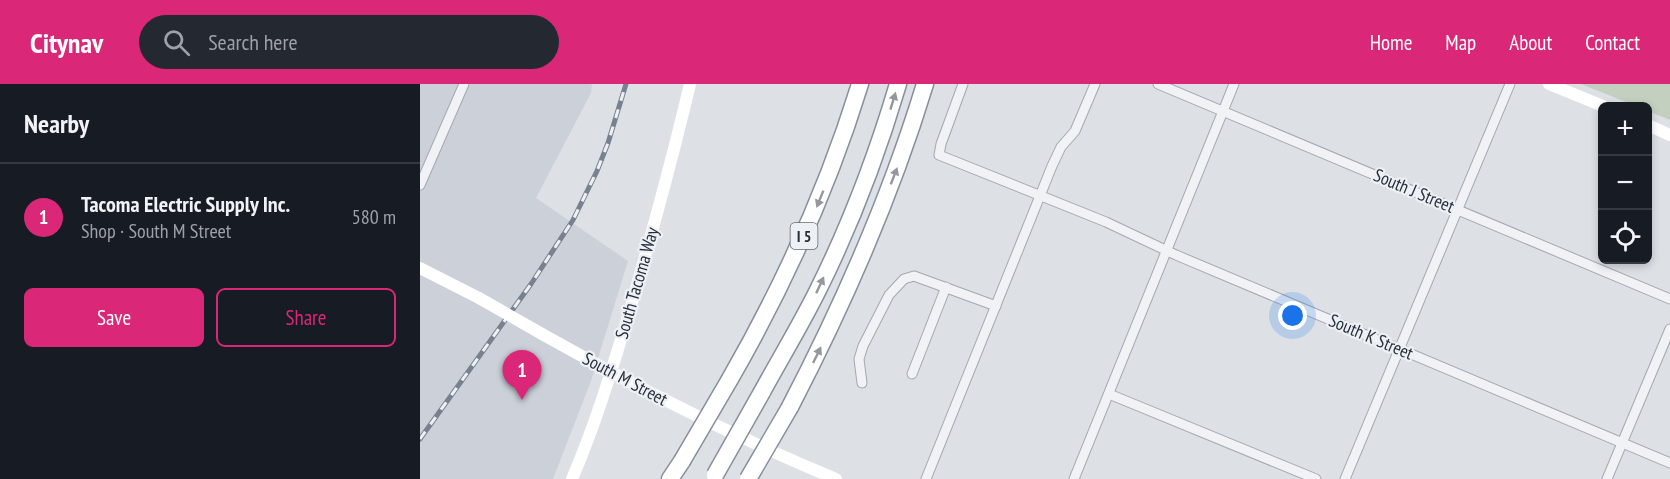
<!DOCTYPE html>
<meta charset="utf-8">
<style>
:root{--surface:#171b24;--page:#242831;--text:#f1f3f6;--muted:#9ea1a6;--line:#363941;--accent:#db2777}
body{margin:0;font-family:"PT Sans Narrow",sans-serif;background:var(--page);color:var(--text)}
.controls{position:absolute;right:18px;top:18px;display:grid;overflow:hidden;border-radius:9px;box-shadow:0 3px 9px #0003}
.controls button{width:54px;height:54px;display:grid;place-items:center;padding:0;border:0;border-bottom:2px solid var(--line);background:var(--surface);color:var(--text);font:30px sans-serif}
.you{position:absolute;left:873px;top:232px;width:21px;height:21px;margin:-15px;border:4px solid #fff;border-radius:50%;background:#1a73e8;box-shadow:0 0 0 9px #1a73e833}
.badge{display:grid;place-items:center;width:39px;height:39px;border-radius:50%;background:var(--accent);color:#fff;font-size:20px;font-weight:700}
.pin{position:absolute;translate:-50% -50px;filter:drop-shadow(0 2px 3px #0008)}
.pin::after{content:'';position:absolute;top:32px;width:21px;height:18px;background:inherit;clip-path:polygon(0 0,100% 0,50% 100%)}
.list{margin:0;padding:0;list-style:none}
h2{display:flex;justify-content:space-between;align-items:center;height:78px;margin:0;padding:0 24px;font-size:26px}
h2 small{font-size:20px;font-weight:400;color:var(--muted)}
.list li{display:grid;grid-template-columns:39px 1fr auto;gap:18px;align-items:center;box-sizing:border-box;height:108px;padding:0 24px;border-top:2px solid var(--line)}
.list b{display:block;font-size:22px;white-space:nowrap}
.list p{margin:0;font-size:20px;white-space:nowrap;color:var(--muted)}
.list em{font-size:20px;font-style:normal;color:var(--muted)}
.actions{display:flex;gap:12px;padding:18px 24px}
.actions a{flex:1;padding:14px 0;border:2px solid var(--accent);border-radius:9px;text-align:center;font-size:21px;color:var(--accent)}
.actions .main{background:var(--accent);color:#fff}
.icon{flex:none;width:33px;height:33px;fill:none;stroke:currentColor;stroke-width:2;stroke-linecap:round;stroke-linejoin:round}
.map{position:relative;flex:none;width:1250px;height:395px;overflow:hidden}
header{display:flex;align-items:center;gap:36px;box-sizing:border-box;height:84px;padding:0 30px;background:var(--accent);color:#fff}
header strong{font-size:28px}
nav{display:flex;gap:33px;margin-inline-start:auto;font-size:21px}
.search{width:420px;height:54px;background:var(--page);display:flex;align-items:center;gap:15px;box-sizing:border-box;padding:0 21px;border-radius:33px;color:var(--muted);font-size:22px}
main{display:flex}
aside{flex:1;background:var(--surface)}
.map>svg:first-child{display:block}
</style>
<header>
<strong>Citynav</strong>
<div class="search"><svg class="icon" aria-label="search" viewBox="0 0 24 24"><circle cx="10" cy="10" r="6"/><path d="M15 15l6 6"/></svg>Search here</div>
<nav><a>Home</a><a>Map</a><a>About</a><a>Contact</a></nav>
</header>
<main>
<aside>
<h2>Nearby<small></small></h2>
<ul class="list">
<li><span class="badge">1</span><div><b>Tacoma Electric Supply Inc.</b><p>Shop · South M Street</p></div><em>580 m</em></li>
</ul>
<div class="actions"><a class="main">Save</a><a>Share</a></div>
</aside>
<div class="map">
<svg width="1250" height="395" viewBox="0 0 1250 395">
<rect width="100%" height="100%" fill="#dde1e6"/>
<!-- built -->
<polygon fill="#ccd0d8" points="0,0 172,0 171,9 116,114 208,177 171,297 133,395 0,395"/>
<!-- green -->
<polygon fill="#c3d0bf" points="1161,0 1250,0 1250,36 1228,27 1228,22 1216,22"/>
<g fill="none" stroke-linecap="round" stroke-linejoin="round">
<!-- street casing -->
<g stroke="#a3a8b0" stroke-width="11">
<g id="street">
<polyline points="543,0 521,60 519,71 686,138 756,171 1250,379"/>
<polyline points="738,0 1250,215"/>
<polyline points="0,101 44,0"/>
<polyline points="492,290 526,203"/>
<polyline points="442,299 439,275 443,262 469,211 484,195 494,192 576,222"/>
<polyline points="689,310 896,395"/>
<polyline points="506,395 632,82 641,63 655,47 675,0"/>
<polyline points="654,395 814,0"/>
<polyline points="925,395 1090,0"/>
<polyline points="1187,395 1250,245"/>
</g>
</g>
<!-- highway casing -->
<g stroke="#868f9c" stroke-width="19">
<g id="highway">
<path d="M310,295C364,201 408,104 440,0"/>
<path d="M342,308C360,275 380,242 397,208C430,142 457,71 478,0"/>
<path d="M370,323C424,219 471,112 505,0"/>
<polyline points="250,395 262,377"/>
</g>
</g>
<!-- street -->
<use href="#street" stroke="#f0f2f5" stroke-width="9"/>
<!-- secondary -->
<g stroke="#fff" stroke-width="12">
<polyline points="1129,0 1183,22"/>
<polyline points="1228,41 1250,51"/>
<polyline points="0,184 59,214"/>
<path d="M122,250C217,304 315,353 416,395"/>
<path d="M152,395C174,344 190,292 206,239C229,160 251,80 270,0"/>
</g>
<!-- highway -->
<use href="#highway" stroke="#fff" stroke-width="16"/>
<!-- rail casing -->
<g stroke="#78818f" stroke-width="5">
<polyline id="rail" points="0,355 111,200 153,136 177,87 188,59 206,0"/>
</g>
<!-- rail -->
<use href="#rail" stroke="#edf0f4" stroke-width="3" stroke-dasharray="9" stroke-linecap="butt"/>
<!-- highway-bridge casing -->
<g stroke="#868f9c" stroke-width="19" stroke-linecap="butt">
<g id="highway-bridge">
<polyline points="262,377 310,295"/>
<polyline points="295,391 342,308"/>
<polyline points="328,395 370,323"/>
</g>
</g>
<!-- secondary-bridge -->
<polyline stroke="#fff" stroke-width="12" points="59,214 122,250"/>
<!-- highway-bridge -->
<use href="#highway-bridge" stroke="#fff" stroke-width="16"/>
</g>
<!-- one-way arrows -->
<defs><path id="oneway-solid" d="M-6-.8H1V-3.2L6.5 0L1 3.2V.8H-6Z" transform="scale(1.5)"/></defs>
<g fill="#94979e">
<use href="#oneway-solid" transform="translate(473 17) rotate(-73)"/>
<use href="#oneway-solid" transform="translate(474 92) rotate(-69)"/>
<use href="#oneway-solid" transform="translate(400 115) rotate(112)"/>
<use href="#oneway-solid" transform="translate(400 201) rotate(-65)"/>
<use href="#oneway-solid" transform="translate(397 271) rotate(-64)"/>
</g>
<g text-anchor="middle" stroke-width="4.5" stroke-linejoin="round" paint-order="stroke">
<!-- shield labels -->
<rect fill="#edf0f4" stroke="#636973" stroke-width="1.5" x="370.5" y="139" width="27" height="26" rx="4.5"/>
<g font-size="16" font-weight="bold" fill="#282f3c">
<text x="384" y="158">I 5</text>
</g>
<!-- street labels -->
<g font-size="18" fill="#282f3c" stroke="#edf0f4">
<text transform="translate(994 107) rotate(23)" y="6">South J Street</text>
<text transform="translate(217 199) rotate(-74)" y="6">South Tacoma Way</text>
<text transform="translate(951 253) rotate(23)" y="6">South K Street</text>
<text transform="translate(205 295) rotate(28)" y="6">South M Street</text>
</g>
</g>
</svg>
<div class="controls">
<button>+</button>
<button>−</button>
<button><svg class="icon" aria-label="locate" viewBox="0 0 24 24"><circle cx="12" cy="12" r="6"/><path d="M12 2v4M12 18v4M2 12h4M18 12h4"/></svg></button>
</div>
<div class="you"></div>
<div class="pin badge" style="left:102px;top:316px">1</div>
</div>
</main>
